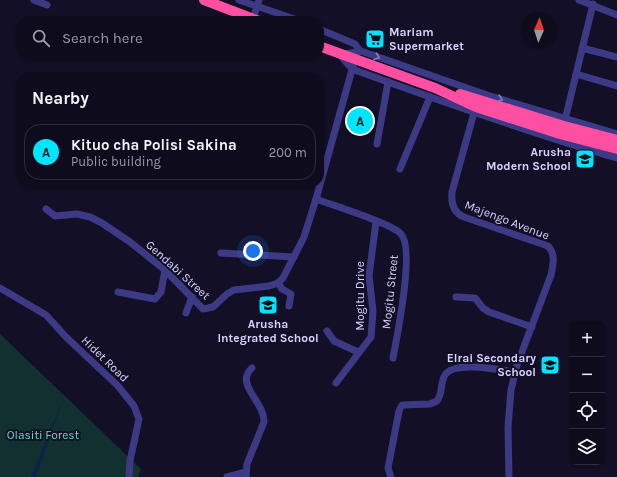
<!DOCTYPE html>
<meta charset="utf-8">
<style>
:root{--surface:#0e0b1c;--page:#171425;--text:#f1f3f6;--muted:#9b9ba3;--line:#2e2b3b;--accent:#00e5ff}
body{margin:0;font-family:Karla,sans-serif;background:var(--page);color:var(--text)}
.controls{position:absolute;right:12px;bottom:12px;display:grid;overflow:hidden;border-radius:8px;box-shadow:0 1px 3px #0004}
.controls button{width:36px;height:36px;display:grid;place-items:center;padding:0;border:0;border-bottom:1px solid var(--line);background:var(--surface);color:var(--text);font:20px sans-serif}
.compass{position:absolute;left:521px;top:12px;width:36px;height:36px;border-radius:50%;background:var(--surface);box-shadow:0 1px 3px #0004;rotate:3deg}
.you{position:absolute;left:253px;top:251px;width:14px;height:14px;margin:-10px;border:3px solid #fff;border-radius:50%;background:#1a73e8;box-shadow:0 0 0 6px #1a73e833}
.badge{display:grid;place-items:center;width:26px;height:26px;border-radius:50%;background:var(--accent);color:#111;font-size:13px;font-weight:700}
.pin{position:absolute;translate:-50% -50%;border:2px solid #fff;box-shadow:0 1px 4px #0006}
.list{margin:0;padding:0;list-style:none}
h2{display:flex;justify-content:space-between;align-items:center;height:52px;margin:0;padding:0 16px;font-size:17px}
h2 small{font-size:13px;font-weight:400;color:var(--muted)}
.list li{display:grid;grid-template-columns:26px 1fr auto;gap:12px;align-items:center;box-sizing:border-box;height:56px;margin:0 8px 8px;padding:0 8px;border:1px solid var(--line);border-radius:16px}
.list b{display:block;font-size:15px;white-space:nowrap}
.list p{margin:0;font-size:13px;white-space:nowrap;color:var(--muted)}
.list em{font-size:13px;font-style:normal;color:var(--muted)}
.icon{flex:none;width:22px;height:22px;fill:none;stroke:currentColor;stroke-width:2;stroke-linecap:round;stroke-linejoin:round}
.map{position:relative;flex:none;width:617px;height:477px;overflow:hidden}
.search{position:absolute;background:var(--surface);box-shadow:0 1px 3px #0004;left:16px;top:16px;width:308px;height:44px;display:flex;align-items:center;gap:10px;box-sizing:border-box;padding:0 14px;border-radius:16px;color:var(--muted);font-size:15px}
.panel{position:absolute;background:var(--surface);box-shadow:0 1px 3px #0004;left:16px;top:72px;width:308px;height:116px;border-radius:16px}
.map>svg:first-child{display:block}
</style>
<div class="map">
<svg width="617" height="477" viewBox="0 0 617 477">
<rect width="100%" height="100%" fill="#130f26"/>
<!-- green -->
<polygon fill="#12302f" points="0,334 141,469 138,477 0,477"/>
<!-- water -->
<polygon fill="#0c2248" points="64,397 36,477 31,477"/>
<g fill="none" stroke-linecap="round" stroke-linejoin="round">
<!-- minor -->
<g stroke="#3d3a85" stroke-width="7">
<polyline points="34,0 47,5"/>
<polyline points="239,0 300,21"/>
<polyline points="579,0 617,15"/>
<polyline points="253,19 259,0"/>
<polyline points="319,29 355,44 360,51"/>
<polyline points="582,48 617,57"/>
<polyline points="576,74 617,86"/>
<path d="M475,109L452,192C451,203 453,213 464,217L548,246C556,254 553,265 551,275L517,365L511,390L508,427L509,477"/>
<polyline points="564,124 593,4"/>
<path d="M617,134L487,95L361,51L340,55L352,69C440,101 527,132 617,158"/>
<polyline points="377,144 388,82"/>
<polyline points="400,169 430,97"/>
<path d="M316,199C332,205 393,224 401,234C415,248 397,337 393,358"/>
<polyline points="46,209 55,216 77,214 90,217 102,223 130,242 165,270 203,309 213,307 227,294 234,290 269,286 278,283 283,278 304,237 316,199 353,66"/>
<polyline points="221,253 294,257"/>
<polyline points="278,283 282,289 291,294 289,306"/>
<polyline points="0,288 46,315 65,336 118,386 134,406 139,419 130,461 129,477"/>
<polyline points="118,292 155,299 161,292 165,270"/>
<polyline points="456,297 475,298 483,308 489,312 532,327"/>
<polyline points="186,313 192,297"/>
<polyline points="327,331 334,341 358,352"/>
<polyline points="336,383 371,337 373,311 369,276 376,222"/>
<polyline points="227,477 246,472"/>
<path d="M246,477L247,464L264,422C265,402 234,384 252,368"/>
<path d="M391,477L388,468L399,411L402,405L430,404L437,401C443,393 440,383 445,375C454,360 500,370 515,372"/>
</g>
<!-- highway -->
<g stroke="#ff4fa3" stroke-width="10">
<polyline points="204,0 259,21"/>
<polyline points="319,46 435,88 476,107 560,134 617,149"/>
<polyline points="460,94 564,126 617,140"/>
</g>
</g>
<!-- one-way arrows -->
<defs><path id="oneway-chevron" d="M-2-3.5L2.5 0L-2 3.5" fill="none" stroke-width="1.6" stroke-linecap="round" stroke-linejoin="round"/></defs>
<g stroke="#837fbc">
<use href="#oneway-chevron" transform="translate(377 57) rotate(20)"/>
<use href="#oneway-chevron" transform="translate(500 99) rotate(17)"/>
</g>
<!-- icons -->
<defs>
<g id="supermarket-square" transform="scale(1)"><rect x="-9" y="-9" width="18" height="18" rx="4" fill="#00e5ff" stroke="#130f26"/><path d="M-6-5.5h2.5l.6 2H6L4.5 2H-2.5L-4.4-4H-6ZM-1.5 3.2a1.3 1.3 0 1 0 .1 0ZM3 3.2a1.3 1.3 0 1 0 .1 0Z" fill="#111"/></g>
<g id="school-square" transform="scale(1)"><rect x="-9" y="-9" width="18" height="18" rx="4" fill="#00e5ff" stroke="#130f26"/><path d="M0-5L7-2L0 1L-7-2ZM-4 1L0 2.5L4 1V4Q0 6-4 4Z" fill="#111"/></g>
</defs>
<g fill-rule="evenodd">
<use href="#supermarket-square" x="375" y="39"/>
<use href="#school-square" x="585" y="159"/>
<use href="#school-square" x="268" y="305"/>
<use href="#school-square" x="550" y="365"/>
</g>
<g text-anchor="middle" stroke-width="4" stroke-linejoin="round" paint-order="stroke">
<!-- poi labels -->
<g font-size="12" font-weight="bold" fill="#d9d4ff" stroke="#130f26" text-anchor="end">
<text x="389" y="36" text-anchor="start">Mariam<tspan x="389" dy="14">Supermarket</tspan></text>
<text x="571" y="156">Arusha<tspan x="571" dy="14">Modern School</tspan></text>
<text x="268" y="328" text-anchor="middle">Arusha<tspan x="268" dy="14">Integrated School</tspan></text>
<text x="536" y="362">Elrai Secondary<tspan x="536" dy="14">School</tspan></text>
</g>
<!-- street labels -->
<g font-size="12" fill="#d9d4ff" stroke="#130f26">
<text transform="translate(507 220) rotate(21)" y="4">Majengo Avenue</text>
<text transform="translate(178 270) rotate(42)" y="4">Gendabi Street</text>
<text transform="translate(390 292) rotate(-84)" y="4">Mogitu Street</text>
<text transform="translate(360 296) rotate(-90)" y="4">Mogitu Drive</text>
<text transform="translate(105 359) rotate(44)" y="4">Hidet Road</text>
</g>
<!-- park labels -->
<g font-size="12" fill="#5fe0c0" stroke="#130f26">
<text x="43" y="439">Olasiti Forest</text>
</g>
</g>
</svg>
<div class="controls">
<button>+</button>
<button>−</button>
<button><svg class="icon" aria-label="locate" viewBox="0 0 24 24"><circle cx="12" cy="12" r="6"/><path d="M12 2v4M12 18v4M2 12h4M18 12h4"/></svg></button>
<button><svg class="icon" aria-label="layers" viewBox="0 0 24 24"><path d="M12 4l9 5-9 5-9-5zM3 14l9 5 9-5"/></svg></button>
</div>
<svg class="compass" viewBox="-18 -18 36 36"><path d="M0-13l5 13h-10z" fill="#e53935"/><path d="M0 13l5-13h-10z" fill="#9b9ba3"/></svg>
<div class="you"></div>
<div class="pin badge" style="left:360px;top:121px">A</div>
<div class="search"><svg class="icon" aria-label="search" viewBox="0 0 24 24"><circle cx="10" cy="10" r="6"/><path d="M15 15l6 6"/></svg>Search here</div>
<section class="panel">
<h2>Nearby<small></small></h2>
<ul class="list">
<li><span class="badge">A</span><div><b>Kituo cha Polisi Sakina</b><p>Public building</p></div><em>200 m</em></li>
</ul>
</section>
</div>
